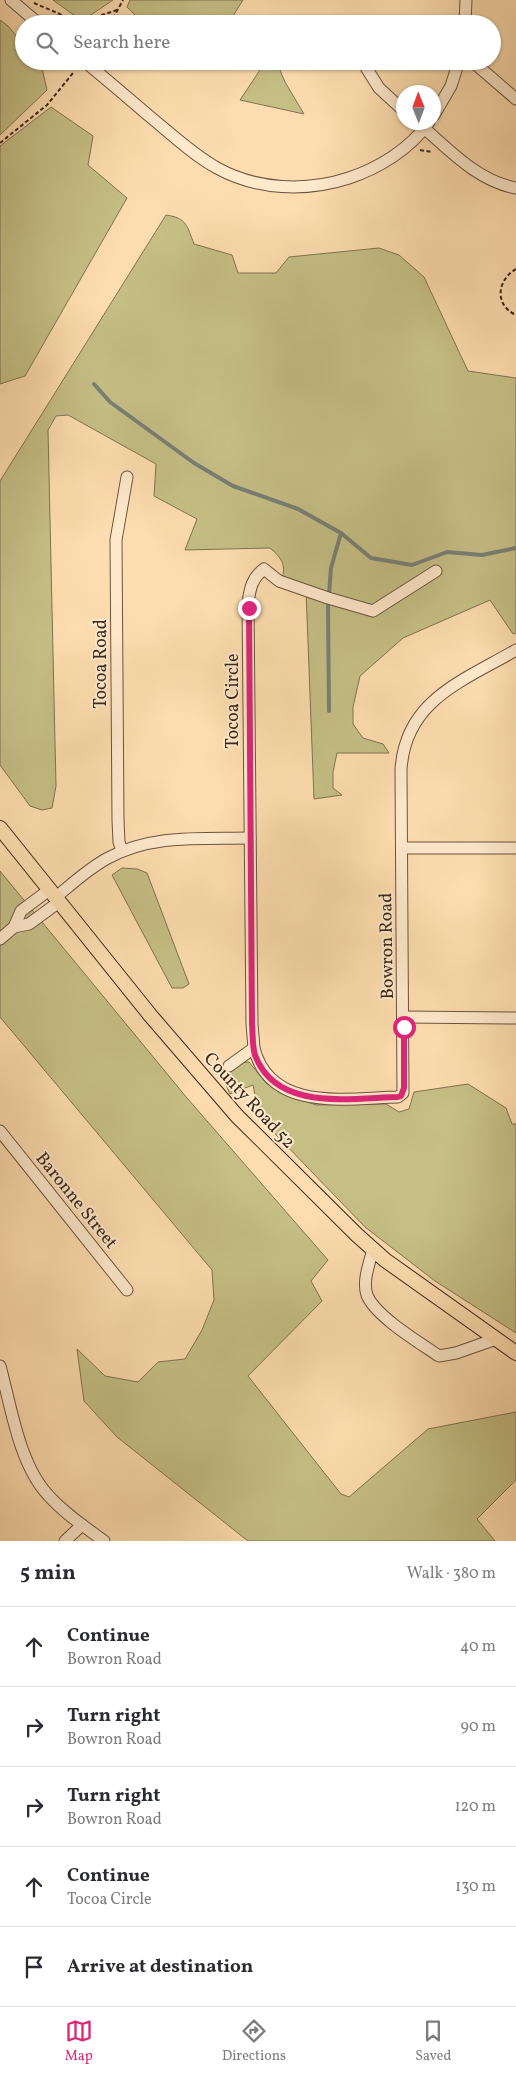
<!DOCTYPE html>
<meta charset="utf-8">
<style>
:root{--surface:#fff;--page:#f2f2f3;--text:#2b2b33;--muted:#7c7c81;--line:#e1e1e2;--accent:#db2777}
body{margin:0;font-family:Vollkorn,serif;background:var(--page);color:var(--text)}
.compass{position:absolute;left:396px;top:85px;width:45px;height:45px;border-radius:50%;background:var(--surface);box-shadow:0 1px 4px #0004;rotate:359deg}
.stop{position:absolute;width:15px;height:15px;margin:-11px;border:4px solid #db2777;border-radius:50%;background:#fff}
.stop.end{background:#db2777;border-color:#fff;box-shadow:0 1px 5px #0008}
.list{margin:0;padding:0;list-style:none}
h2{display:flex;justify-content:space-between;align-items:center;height:65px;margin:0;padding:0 20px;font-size:21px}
h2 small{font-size:16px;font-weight:400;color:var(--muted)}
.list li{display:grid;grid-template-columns:32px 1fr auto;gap:15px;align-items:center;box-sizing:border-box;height:80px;padding:0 20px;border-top:1px solid var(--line)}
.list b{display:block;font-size:19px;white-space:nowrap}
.list p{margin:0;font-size:16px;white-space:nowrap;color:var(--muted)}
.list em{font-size:16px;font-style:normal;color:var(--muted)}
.icon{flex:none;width:28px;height:28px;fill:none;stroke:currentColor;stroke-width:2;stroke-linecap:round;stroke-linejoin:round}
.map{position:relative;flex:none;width:516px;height:1541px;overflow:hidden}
.search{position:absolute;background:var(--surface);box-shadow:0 1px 4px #0004;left:15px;right:15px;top:15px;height:55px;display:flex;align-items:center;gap:12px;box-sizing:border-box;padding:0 18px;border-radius:28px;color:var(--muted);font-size:19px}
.sheet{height:465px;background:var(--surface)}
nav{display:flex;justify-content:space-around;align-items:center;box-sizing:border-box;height:70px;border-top:1px solid var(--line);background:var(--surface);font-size:14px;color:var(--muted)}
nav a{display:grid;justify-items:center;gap:2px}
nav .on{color:var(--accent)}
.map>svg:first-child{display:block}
</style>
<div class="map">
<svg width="516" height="1541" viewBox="0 0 516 1541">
<rect width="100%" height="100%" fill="#fdddaf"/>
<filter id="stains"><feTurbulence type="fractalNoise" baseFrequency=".004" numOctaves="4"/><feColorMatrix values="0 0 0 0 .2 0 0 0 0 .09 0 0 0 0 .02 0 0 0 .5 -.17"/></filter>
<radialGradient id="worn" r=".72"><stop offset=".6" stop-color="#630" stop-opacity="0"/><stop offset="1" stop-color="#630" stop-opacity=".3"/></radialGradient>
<!-- green -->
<g fill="#c5bf86" stroke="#807350">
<polygon points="53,0 113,0 82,21"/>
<polygon points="130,0 243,0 228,24 144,24 127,7"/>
<polygon points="0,20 8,26 24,45 24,61 37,61 42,68 47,90 0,135"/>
<polygon points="266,61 276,61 285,82 304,114 240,100"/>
<polygon points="51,107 93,136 88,165 127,198 25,376 0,384 0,146"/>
<path d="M166,215C187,218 187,226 194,244L232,255L238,273H276L289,257L379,248L399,255L424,277L468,371L516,378V633L513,634L490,600L403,638L360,676L353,707V724L363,738L383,744L389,753H337L333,772V788L342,795L314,799L306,590L281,581C287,566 282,558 270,548L185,550L197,519L154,496L156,464L68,415L56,416L48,430L56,786L52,808L42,810L30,806L0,765V481Z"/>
<polygon points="122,868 137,869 147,873 189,984 183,988 172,988 112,875"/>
<polygon points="0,871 187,1098 328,1260 311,1281 322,1301 248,1376 341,1494 349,1497 428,1429 516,1412 516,1480 477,1519 495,1541 248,1541 117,1437 84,1401 77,1349 105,1376 138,1382 158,1362 185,1359 202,1330 214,1300 212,1270 0,1017"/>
<polygon points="240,1062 249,1062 266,1083 282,1093 316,1105 386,1104 399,1112 409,1109 414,1092 468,1084 506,1108 512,1124 516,1124 516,1333 435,1281 365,1227 253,1111 255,1095 253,1085 230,1094 226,1085 228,1072"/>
</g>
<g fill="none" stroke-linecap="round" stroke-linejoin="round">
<!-- stream -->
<g stroke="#788075" stroke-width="4">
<polyline points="94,384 110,402 194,463 233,486 298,509 341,533 371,558 412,565 447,552 482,555 516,548"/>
<polyline points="329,711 328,608 331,568 341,533"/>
</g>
<!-- minor casing -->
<g stroke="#6b5440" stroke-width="13">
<g id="minor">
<polyline points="11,0 39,24"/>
<polyline points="465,24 466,0"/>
<path d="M84,61C106,79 127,97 148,115C170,133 192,154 217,168C257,190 306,192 349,178C379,168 410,149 429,122"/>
<polyline points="362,61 379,88 404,111"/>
<polyline points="472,61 516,99"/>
<polyline points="434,115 451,86 459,61"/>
<path d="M417,122C447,147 476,181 516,188"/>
<path d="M436,571L373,611L328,598L279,581L264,569C252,578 250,588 248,603L252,1024L254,1048C270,1113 349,1098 398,1097L403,1093L401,770C405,700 463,681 516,650"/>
<polyline points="402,848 516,848"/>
<polyline points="122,851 119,842 118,820 116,540 127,477"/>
<path d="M56,897C72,884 89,868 108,858C152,834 201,839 250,838"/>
<polyline points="14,927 29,924 59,902"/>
<polyline points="0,939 14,927 21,911 49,890"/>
<polyline points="404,1017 516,1018"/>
<polyline points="229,1066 254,1048"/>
<polyline points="0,1131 127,1290"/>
<path d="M373,1249C370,1262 362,1281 367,1295C375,1316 420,1343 439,1356L456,1353L496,1339"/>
<path d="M0,1366C11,1406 19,1464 48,1495C64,1513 85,1527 104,1541"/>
<polyline points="65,1541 82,1525"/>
</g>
</g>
<!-- major casing -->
<g stroke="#3a271b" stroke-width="16">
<polyline id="major" points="0,828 150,1015 237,1116 357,1235 385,1260 516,1353"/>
</g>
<!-- path -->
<g stroke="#3a271b" stroke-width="2" stroke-dasharray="4 2.5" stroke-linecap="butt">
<polyline points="34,3 76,21 96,17 117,10"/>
<polyline points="110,24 123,0"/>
<polyline points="0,143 47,105 73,73"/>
<polyline points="420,150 432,152"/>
<path d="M516,269C497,280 494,305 516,315"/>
</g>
<!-- minor -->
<use href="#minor" stroke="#fee9cb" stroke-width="11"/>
<!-- major -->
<use href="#major" stroke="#fdddaf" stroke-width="14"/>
</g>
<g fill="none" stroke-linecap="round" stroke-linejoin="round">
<!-- route -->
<path stroke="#db2777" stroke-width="6" d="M249,608L252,1024C253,1034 252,1045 255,1055C276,1112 351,1098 398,1097L401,1096L404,1088V1027"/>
</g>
<g text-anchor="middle" stroke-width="4" stroke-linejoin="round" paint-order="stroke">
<!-- street labels -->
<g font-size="18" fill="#3a271b" stroke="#fee9cb">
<text transform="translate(100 664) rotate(-90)" y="6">Tocoa Road</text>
<text transform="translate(232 701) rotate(-90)" y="6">Tocoa Circle</text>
<text transform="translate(386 946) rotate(-91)" y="6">Bowron Road</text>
<text transform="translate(250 1100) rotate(47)" y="6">County Road 52</text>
<text transform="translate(77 1200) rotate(51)" y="6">Baronne Street</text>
</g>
</g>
<rect width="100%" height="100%" filter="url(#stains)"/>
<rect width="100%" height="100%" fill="url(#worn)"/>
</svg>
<svg class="compass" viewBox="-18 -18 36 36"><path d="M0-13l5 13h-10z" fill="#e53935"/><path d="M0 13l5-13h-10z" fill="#7c7c81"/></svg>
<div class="stop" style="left:404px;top:1027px"></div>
<div class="stop end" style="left:249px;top:608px"></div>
<div class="search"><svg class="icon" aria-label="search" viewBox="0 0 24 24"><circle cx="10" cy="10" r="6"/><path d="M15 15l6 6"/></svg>Search here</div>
</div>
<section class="sheet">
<h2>5 min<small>Walk · 380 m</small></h2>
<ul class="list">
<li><svg class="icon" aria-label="ahead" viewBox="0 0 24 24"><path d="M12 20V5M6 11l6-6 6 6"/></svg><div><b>Continue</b><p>Bowron Road</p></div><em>40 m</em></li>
<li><svg class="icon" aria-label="right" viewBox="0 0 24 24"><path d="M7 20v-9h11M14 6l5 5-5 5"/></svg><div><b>Turn right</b><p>Bowron Road</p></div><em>90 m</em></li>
<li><svg class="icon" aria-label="right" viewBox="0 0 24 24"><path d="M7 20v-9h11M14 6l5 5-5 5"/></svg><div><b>Turn right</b><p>Bowron Road</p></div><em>120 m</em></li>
<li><svg class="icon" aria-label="ahead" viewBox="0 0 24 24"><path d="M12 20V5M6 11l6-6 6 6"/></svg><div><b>Continue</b><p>Tocoa Circle</p></div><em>130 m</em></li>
<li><svg class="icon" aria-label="arrive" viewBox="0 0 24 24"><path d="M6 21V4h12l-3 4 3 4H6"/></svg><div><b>Arrive at destination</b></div></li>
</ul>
</section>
<nav>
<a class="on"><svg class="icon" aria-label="map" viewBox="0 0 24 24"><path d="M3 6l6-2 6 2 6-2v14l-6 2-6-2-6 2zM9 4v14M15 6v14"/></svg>Map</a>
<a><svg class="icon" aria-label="directions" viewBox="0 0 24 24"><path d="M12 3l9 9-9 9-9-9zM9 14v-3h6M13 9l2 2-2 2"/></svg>Directions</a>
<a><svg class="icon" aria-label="saved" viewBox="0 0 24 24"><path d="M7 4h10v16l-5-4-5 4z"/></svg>Saved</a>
</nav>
